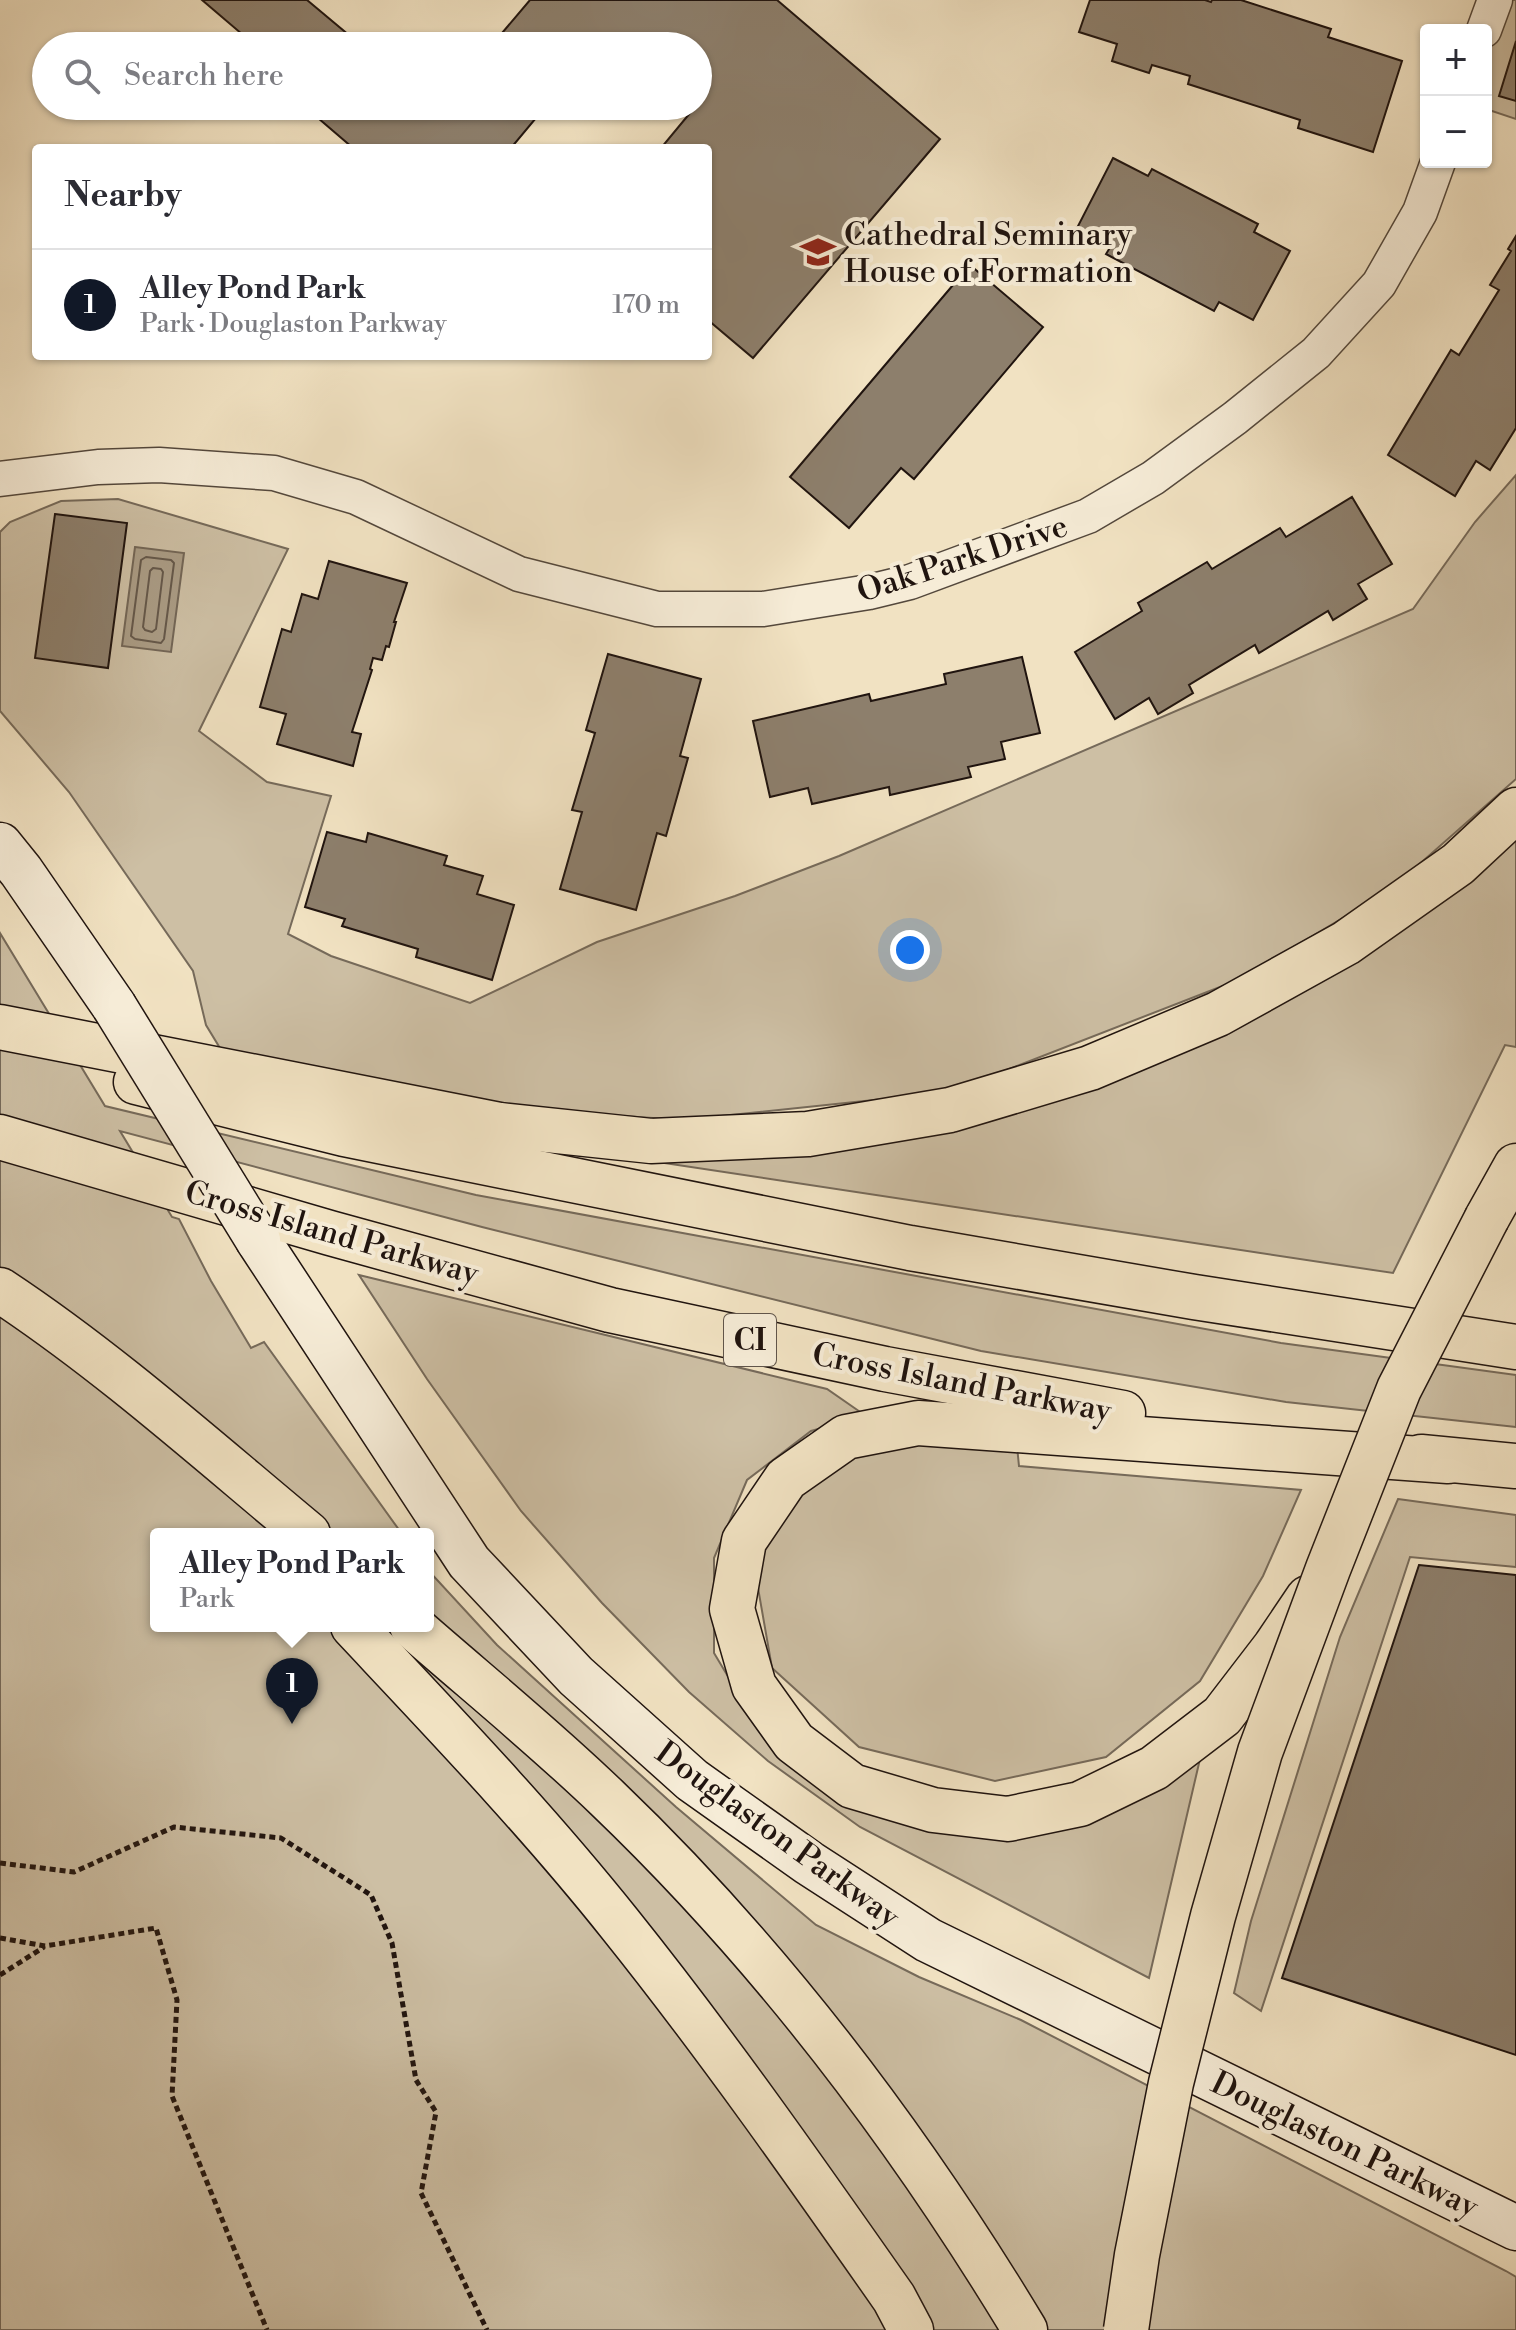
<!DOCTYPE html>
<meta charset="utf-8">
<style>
:root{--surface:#fff;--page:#f2f2f3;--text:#2b2b33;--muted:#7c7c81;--line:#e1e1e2;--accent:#111827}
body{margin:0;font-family:"Libre Bodoni",serif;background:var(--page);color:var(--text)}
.controls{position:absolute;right:24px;top:24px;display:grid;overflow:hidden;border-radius:8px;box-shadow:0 2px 6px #0004}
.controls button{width:72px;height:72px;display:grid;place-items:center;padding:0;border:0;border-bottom:2px solid var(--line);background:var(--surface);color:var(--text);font:40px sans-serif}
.you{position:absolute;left:910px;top:950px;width:28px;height:28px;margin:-20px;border:6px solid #fff;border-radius:50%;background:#1a73e8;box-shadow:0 0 0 12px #1a73e833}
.badge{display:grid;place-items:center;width:52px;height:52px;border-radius:50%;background:var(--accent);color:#fff;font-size:26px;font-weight:700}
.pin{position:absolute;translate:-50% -66px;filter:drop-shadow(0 2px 4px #0008)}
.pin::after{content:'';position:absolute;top:42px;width:28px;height:24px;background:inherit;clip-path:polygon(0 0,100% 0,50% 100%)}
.popup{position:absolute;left:150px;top:1528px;width:284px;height:104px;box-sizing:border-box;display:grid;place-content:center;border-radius:8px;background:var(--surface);filter:drop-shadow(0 2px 6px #0005);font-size:26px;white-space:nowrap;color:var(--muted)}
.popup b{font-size:30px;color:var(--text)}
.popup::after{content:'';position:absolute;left:50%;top:100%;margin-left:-16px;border:16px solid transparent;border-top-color:var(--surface)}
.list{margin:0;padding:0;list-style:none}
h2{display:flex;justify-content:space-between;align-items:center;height:104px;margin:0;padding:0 32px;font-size:34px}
h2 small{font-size:26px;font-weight:400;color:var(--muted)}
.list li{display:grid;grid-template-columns:52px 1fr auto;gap:24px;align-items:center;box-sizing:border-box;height:112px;padding:0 32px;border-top:2px solid var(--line)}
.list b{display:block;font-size:30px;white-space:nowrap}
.list p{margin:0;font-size:26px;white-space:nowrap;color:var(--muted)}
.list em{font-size:26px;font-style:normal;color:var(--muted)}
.icon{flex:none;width:44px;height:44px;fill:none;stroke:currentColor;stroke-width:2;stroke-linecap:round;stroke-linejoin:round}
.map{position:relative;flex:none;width:1516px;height:2330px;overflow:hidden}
.search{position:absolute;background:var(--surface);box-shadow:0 2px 6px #0004;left:32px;top:32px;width:680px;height:88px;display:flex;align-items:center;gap:20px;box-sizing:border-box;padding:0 28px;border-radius:44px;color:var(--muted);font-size:30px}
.panel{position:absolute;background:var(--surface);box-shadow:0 2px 6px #0004;left:32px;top:144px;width:680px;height:216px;border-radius:8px}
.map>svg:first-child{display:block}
</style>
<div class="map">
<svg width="1516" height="2330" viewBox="0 0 1516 2330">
<rect width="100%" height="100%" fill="#f1e2c2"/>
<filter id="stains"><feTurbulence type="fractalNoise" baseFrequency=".0025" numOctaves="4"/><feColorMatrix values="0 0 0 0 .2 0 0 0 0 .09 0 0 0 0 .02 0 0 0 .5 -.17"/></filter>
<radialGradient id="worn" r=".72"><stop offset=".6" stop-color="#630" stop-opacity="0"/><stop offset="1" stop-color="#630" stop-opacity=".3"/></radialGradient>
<!-- green -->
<g fill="#cdbfa4" stroke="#766a5a" stroke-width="2">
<polygon points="1498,0 1516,0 1516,119 1486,109 1486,36"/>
<polygon points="1516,475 1516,779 1390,890 1238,980 950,1092 683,1120 518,1109 223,1053 206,1025 193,971 69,792 0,711 0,532 10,522 61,501 118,499 288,549 199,731 267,782 331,796 288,934 331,956 470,1003 597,942 735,896 839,856 1413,609 1475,522"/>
<polygon points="1516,832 1516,1047 1505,1045 1393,1273 618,1156 1031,1098"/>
<polygon points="0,933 105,1106 476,1195 1281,1343 1516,1375 1516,1427 1286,1402 981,1351 482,1227 120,1131 172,1217 179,1219 211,1281 251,1348 264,1342 402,1534 156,1534 156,1626 428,1626 428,1570 497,1645 676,1807 816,1925 919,1977 1021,2020 1506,2271 1516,2277 1516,2330 0,2330"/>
<polygon points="359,1275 827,1389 866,1416 811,1431 747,1480 714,1558 714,1653 763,1735 850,1802 949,1834 1076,1819 1200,1759 1149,1978 860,1827 768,1761 689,1692 602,1603 521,1511 427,1379"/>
<polygon points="873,1442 1017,1446 1019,1466 1301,1490 1263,1576 1200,1681 1106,1757 995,1781 859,1747 772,1668 754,1565 800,1482"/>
<polygon points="1398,1499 1516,1515 1516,1567 1410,1557 1261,2011 1234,1993 1251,1921 1340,1637"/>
</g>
<!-- water -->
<polygon fill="#aa9c85" stroke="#736656" stroke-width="2" points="135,547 184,553 171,652 122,646"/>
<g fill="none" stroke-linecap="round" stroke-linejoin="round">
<!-- shore -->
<g stroke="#65584a" stroke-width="2">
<polygon points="146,557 171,560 174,563 164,639 161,643 135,639 131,636 141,560"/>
<polygon points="153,568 161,569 163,572 156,629 152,632 145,630 143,627 150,571"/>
</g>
</g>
<!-- building -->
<g fill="#8d7f6c" stroke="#20140f" stroke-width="2">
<polygon points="202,0 307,0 362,46 244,46 249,40"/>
<polygon points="530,0 777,0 940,139 753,358 708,320 708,148 661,148 695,107 693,106 698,106 698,46 622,46 608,34 597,46 491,46"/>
<polygon points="1090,0 1205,0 1211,2 1212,0 1241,0 1331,29 1328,37 1402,61 1373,152 1298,128 1300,120 1188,84 1190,76 1152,65 1149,73 1112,61 1117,44 1079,32"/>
<polygon points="1516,41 1516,101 1499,96"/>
<polygon points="304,106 433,106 437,109 440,106 546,106 511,148 353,148"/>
<polygon points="1113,158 1148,176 1152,169 1258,224 1254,232 1290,251 1253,320 1219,302 1214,311 1106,254 1111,246 1077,228"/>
<polygon points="1516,236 1516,428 1490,470 1476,461 1455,496 1388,455 1451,350 1459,355 1499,290 1490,285 1511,251 1508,249"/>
<polygon points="970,265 1043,327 914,479 901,468 849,528 790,477"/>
<polygon points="1352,497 1392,564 1358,584 1367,599 1333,620 1328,611 1259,653 1255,645 1189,685 1193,693 1158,714 1149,698 1115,719 1075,652 1142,611 1138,603 1207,562 1212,569 1280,528 1286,537"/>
<polygon points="55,514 127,523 108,668 35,658"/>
<polygon points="329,561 407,583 394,622 396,622 389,647 386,646 382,660 373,658 370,669 372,670 352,732 361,734 353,766 277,744 286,714 260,707 282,629 291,632 302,594 318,599"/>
<polygon points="608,654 701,679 680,756 688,758 666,836 657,833 636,910 560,889 582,812 572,810 595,733 586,730"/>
<polygon points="1022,657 1040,733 1001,742 1005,759 968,767 971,777 890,795 889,787 812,804 808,788 770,797 753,721 869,694 871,701 946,684 944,674"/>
<polygon points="327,832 366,842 368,833 447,856 444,865 483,876 477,894 514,905 492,980 416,957 418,949 342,926 345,919 305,907"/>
<polygon points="1419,1565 1516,1575 1516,2055 1282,1978"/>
</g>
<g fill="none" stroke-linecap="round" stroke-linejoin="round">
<!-- street casing -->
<g stroke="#54483c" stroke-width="37">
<g id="street">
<polyline points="1484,30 1495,0"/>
<polyline points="0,479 98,467 159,465 274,473 356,497 519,574 657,609 763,609 869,592 910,582 1088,516 1153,478 1235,418 1316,353 1379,284 1420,212 1438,162"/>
</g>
</g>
<!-- secondary casing -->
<g stroke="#20140f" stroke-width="47">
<g id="secondary">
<polyline points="0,845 21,871 114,1006"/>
<polyline points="258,1240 469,1562 576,1676 692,1780 809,1863 928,1940 1516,2228"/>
</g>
</g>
<!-- highway casing -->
<g stroke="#20140f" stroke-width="47">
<g id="highway">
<polyline points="0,1027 500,1125 651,1141 808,1134 950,1110 1090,1068 1218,1014 1346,943 1458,864 1516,810"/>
<polyline points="136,1082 344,1134 910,1248 1194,1297 1516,1347"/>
<polyline points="0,1137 330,1233 610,1310 885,1369 1123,1413"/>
<polyline points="1487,1218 1516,1166"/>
<path d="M0,1290C109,1362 208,1451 308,1534"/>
<polyline points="1421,1457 1516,1466"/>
<polyline points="1308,1598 1275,1647 1222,1716 1154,1768 1080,1804 1008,1819 933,1810 852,1786 794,1742 754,1686 732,1609 744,1541 786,1479 846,1437 918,1423 1448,1461"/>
<path d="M353,1626C444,1723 536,1819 619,1923C716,2044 805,2171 894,2298L911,2330"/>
<path d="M412,1626C477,1683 545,1738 607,1798C771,1955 908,2136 1025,2330"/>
</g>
</g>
<!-- path -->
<g stroke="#20140f" stroke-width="5" stroke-dasharray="6 4" stroke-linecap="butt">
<polyline points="0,1863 74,1872 174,1827 281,1838 371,1895 392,1943 416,2080 436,2112 421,2193 487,2330"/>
<polyline points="0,1938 45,1946 156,1928 177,2000 172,2096 267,2330"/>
<polyline points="0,1975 44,1947"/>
</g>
<!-- street -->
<use href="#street" stroke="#f6ecd7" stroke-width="34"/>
<!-- secondary -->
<use href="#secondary" stroke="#f6ecd7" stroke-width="44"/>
<!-- highway -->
<use href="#highway" stroke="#f1e2c2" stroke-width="44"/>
<!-- secondary-bridge casing -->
<g stroke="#20140f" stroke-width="47" stroke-linecap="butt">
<polyline id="secondary-bridge" points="114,1006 258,1240"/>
</g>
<!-- highway-bridge casing -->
<g stroke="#20140f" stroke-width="47" stroke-linecap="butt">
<polyline id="highway-bridge" points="1126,2330 1137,2255 1171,2083 1213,1916 1260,1752 1328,1569 1399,1389 1487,1218"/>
</g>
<!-- secondary-bridge -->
<use href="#secondary-bridge" stroke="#f6ecd7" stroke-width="44"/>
<!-- highway-bridge -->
<use href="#highway-bridge" stroke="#f1e2c2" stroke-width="44"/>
</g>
<!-- icons -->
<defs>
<g id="university-bare" transform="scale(2.76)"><path d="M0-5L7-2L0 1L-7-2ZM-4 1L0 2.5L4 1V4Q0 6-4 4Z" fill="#8f2418" stroke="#f6ecd7" stroke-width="2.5" paint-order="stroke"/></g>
</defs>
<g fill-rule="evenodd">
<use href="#university-bare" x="818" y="252"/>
</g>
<g text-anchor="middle" stroke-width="8" stroke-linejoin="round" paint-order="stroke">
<!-- shield labels -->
<rect fill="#f6ecd7" stroke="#60554b" stroke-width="2" x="724" y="1314" width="52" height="52" rx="6"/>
<g font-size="30" font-weight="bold" fill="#20140f">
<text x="750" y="1350">CI</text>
</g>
<!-- poi labels -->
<g font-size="32" fill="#20140f" stroke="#f6ecd7" text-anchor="start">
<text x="844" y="245">Cathedral Seminary<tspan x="844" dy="37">House of Formation</tspan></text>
</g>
<!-- street labels -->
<g font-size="32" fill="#20140f" stroke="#f6ecd7">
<text transform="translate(962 558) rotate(-18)" y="11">Oak Park Drive</text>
<text transform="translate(332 1232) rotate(16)" y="11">Cross Island Parkway</text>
<text transform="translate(962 1382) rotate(11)" y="11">Cross Island Parkway</text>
<text transform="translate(778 1834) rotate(36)" y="11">Douglaston Parkway</text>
<text transform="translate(1345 2144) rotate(26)" y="11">Douglaston Parkway</text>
</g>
</g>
<rect width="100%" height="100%" filter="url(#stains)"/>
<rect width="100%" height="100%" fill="url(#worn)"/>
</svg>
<div class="controls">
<button>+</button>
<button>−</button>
</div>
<div class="you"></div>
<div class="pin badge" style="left:292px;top:1724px">1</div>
<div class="popup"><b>Alley Pond Park</b>Park</div>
<div class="search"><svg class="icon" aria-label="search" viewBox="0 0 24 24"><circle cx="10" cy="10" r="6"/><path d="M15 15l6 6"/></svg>Search here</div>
<section class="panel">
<h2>Nearby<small></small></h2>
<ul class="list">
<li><span class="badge">1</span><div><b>Alley Pond Park</b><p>Park · Douglaston Parkway</p></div><em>170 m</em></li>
</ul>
</section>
</div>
